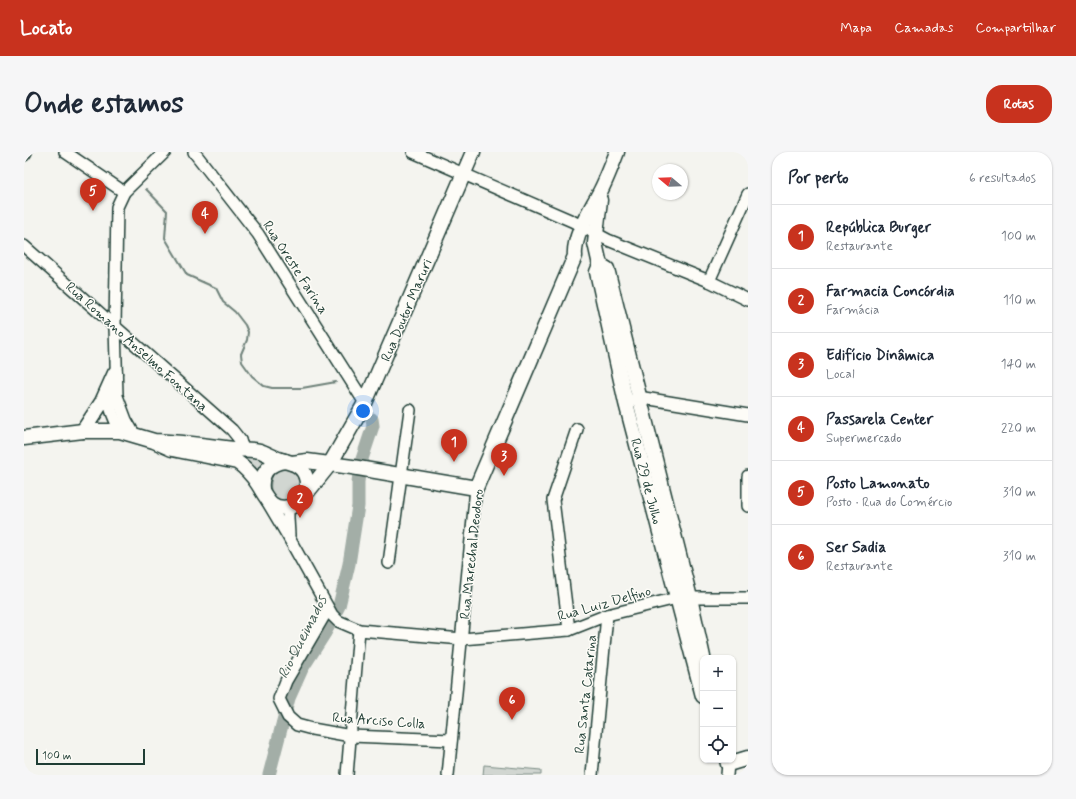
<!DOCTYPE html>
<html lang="pt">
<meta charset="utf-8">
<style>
:root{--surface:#fff;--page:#f6f6f7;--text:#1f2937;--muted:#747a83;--line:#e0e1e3;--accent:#c8321e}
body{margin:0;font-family:Mynerve,sans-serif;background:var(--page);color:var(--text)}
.controls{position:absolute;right:12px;bottom:12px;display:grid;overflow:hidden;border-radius:8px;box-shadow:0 1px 3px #0004}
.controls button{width:36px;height:36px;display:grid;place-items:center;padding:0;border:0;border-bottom:1px solid var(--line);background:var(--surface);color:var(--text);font:20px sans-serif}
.compass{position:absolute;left:628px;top:12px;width:36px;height:36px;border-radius:50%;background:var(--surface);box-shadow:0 1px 3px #0004;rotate:289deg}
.scale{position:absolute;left:12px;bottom:10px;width:109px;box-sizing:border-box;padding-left:4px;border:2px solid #1f3d34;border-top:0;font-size:11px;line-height:14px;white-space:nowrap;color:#1f3d34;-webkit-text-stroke:3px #fdfcf7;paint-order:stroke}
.you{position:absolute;left:339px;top:259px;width:14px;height:14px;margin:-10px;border:3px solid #fff;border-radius:50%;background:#1a73e8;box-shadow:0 0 0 6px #1a73e833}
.badge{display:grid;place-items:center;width:26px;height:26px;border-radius:50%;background:var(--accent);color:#fff;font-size:13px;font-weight:700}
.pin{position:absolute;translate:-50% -33px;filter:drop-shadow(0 1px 2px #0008)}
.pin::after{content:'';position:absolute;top:21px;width:14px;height:12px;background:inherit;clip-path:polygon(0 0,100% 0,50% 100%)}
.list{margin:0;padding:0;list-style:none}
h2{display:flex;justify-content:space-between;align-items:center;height:52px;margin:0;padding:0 16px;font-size:17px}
h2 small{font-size:13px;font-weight:400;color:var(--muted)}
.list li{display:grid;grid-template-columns:26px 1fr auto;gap:12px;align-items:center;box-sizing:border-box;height:64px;padding:0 16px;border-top:1px solid var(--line)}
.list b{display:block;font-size:15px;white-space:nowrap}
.list p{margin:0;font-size:13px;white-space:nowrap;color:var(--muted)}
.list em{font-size:13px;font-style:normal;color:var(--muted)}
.icon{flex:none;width:22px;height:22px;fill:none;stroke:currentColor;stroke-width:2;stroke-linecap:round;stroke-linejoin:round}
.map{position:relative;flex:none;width:724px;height:623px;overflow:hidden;border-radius:16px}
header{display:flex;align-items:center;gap:24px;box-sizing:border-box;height:56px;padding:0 20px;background:var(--accent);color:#fff}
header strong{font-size:19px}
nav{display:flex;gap:22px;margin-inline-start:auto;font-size:14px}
.intro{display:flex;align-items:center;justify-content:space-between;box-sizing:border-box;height:96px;padding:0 24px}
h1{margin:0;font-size:28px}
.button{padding:10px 18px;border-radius:16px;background:var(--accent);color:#fff;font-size:14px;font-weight:700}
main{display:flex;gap:24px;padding:0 24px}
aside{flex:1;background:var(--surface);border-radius:16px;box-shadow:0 1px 3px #0004}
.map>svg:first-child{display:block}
</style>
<header>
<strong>Locato</strong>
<nav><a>Mapa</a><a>Camadas</a><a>Compartilhar</a></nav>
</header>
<div class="intro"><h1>Onde estamos</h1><a class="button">Rotas</a></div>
<main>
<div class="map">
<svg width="724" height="623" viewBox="0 0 724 623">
<rect width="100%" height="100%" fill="#f4f4ef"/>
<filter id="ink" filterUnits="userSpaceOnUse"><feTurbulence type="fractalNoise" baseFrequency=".025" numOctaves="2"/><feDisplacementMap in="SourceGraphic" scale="8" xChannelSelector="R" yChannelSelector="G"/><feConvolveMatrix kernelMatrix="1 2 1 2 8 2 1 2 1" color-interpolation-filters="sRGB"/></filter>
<g filter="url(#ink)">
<!-- green -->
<g fill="#d1d6d1" stroke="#788a82">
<polygon points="218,302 245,306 234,324 216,306"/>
<path d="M262,314L274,318L277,337L269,349L253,351C246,340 245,335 249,322Z"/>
<polygon points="460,613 517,618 517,623 459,623"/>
</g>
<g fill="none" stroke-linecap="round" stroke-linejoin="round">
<!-- stream -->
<polyline stroke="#6e8179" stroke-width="2" points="122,37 143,59 141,86 163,123 192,136 199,150 211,160 221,173 224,180 223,188 217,202 218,210 228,224 240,234 248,236 278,236 312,230"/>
<!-- river -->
<polyline stroke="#a3aea7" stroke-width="13" points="245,623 265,546 278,517 301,481 315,454 325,412 334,354 334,330 336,313 349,274 348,267"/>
<!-- minor casing -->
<g stroke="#1f3d34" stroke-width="14">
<g id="minor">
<polyline points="41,0 100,40"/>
<polyline points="170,0 234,82 341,251"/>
<polyline points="389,0 548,69 584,88 685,129 724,148"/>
<polyline points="0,3 2,0"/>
<polyline points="0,94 208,278 216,288 219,298"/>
<polyline points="685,129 724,42"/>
<path d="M87,235C82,253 89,263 96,279"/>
<polyline points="609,248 614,245 724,263"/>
<polyline points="110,282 102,268 93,244 91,174 93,55 100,40 141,0"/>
<polyline points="724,324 724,354"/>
<polyline points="243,349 265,386 308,463 314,469 335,478 438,487 545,478 583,463 653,446 724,446"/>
<polyline points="264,355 264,366 265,383"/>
<polyline points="365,411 386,258"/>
<polyline points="304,457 262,529 255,547 264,565 273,573 288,577 327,584 427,588"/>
<polyline points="545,478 529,348 553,277"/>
<polyline points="323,623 335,478"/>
<polyline points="424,623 452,336"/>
<polyline points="568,623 583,463"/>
<polyline points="703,623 704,612"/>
</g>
</g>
<!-- major casing -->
<g stroke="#1f3d34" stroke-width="17">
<g id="major">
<polyline points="576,48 571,91 576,113 573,120 602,251 679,544"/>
<polyline points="576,113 583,117 666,446 679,505"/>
<polyline points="59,279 78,250 91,221"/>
<path d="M0,286L59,279H96L130,289L148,297L213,310C222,316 228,323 234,332C242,344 246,359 265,355C271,354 278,349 281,342C285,333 283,321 275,315C271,311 266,311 261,309C252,307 244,302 236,299C228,297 219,298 211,297C184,294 157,290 130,289"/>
<path d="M268,311L283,309L328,315L452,336L551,104C549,83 568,56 577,38C583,26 588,13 593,0"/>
<path d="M238,338C236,321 245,311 261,309"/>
<polyline points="281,343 306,312 341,251 449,0"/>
<polyline points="703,608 704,612 724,606"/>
</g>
</g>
<!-- minor -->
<use href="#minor" stroke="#fdfcf7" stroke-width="11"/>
<!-- major -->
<use href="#major" stroke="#fdfcf7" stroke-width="14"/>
</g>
</g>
<g text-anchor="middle" stroke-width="3" stroke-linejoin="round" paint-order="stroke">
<!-- street labels -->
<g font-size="14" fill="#1f3d34" stroke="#fdfcf7">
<text transform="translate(272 115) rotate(57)" y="5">Rua Oreste Farina</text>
<text transform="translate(382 158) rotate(-67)" y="5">Rua Doutor Maruri</text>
<text transform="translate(113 194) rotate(42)" y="5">Rua Romano Anselmo Fontana</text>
<text transform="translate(623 329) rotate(75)" y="5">Rua 29 de Julho</text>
<text transform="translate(447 402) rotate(-84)" y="5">Rua Marechal Deodoro</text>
<text transform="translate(580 451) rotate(-16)" y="5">Rua Luiz Delfino</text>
<text transform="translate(561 542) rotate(-84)" y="5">Rua Santa Catarina</text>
<text transform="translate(355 568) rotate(4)" y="5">Rua Arciso Colla</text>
</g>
<!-- water labels -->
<g font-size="15" font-style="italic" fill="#475f56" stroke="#fdfcf7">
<text transform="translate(278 485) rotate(-63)" y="5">Rio Queimados</text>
</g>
</g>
</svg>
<div class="controls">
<button>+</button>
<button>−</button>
<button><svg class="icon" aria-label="locate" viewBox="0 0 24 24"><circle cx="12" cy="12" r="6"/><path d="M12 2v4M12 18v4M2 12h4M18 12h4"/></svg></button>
</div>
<svg class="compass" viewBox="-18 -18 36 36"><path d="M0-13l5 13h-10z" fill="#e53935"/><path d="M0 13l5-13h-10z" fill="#747a83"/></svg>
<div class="scale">100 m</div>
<div class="you"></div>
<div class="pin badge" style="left:430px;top:310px">1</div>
<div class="pin badge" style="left:276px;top:366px">2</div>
<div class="pin badge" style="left:480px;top:324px">3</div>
<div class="pin badge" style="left:181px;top:82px">4</div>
<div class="pin badge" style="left:69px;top:59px">5</div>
<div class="pin badge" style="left:488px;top:568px">6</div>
</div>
<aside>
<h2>Por perto<small>6 resultados</small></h2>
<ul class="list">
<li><span class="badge">1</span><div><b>República Burger</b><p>Restaurante</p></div><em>100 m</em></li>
<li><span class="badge">2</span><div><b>Farmacia Concórdia</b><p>Farmácia</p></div><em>110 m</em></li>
<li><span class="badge">3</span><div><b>Edifício Dinâmica</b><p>Local</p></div><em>140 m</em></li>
<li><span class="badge">4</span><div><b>Passarela Center</b><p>Supermercado</p></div><em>220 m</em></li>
<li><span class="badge">5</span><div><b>Posto Lamonato</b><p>Posto · Rua do Comércio</p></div><em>310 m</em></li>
<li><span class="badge">6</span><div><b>Ser Sadia</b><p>Restaurante</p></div><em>310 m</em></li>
</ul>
</aside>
</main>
